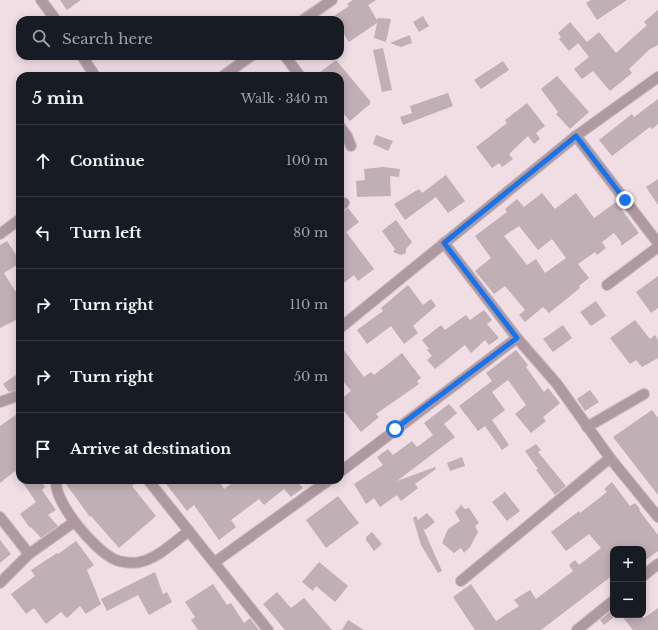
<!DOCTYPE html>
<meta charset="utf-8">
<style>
:root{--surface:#171b24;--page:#20242c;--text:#f1f3f6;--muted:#9ea1a6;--line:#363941}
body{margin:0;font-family:"Libre Baskerville",serif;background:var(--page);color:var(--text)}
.controls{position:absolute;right:12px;bottom:12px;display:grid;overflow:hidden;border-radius:8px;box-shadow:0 2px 10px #0003}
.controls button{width:36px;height:36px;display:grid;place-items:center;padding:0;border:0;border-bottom:1px solid var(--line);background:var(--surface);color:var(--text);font:20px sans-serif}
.stop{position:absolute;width:12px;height:12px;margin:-9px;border:3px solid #1a73e8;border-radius:50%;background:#fff}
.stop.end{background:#1a73e8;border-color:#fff;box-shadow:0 1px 4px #0008}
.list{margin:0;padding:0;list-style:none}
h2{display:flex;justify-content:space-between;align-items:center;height:52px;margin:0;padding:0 16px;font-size:17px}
h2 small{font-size:13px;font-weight:400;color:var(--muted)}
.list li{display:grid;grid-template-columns:26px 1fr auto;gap:12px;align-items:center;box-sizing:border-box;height:72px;padding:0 16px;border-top:1px solid var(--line)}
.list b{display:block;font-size:15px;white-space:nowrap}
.list em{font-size:13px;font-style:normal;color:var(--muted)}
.icon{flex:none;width:22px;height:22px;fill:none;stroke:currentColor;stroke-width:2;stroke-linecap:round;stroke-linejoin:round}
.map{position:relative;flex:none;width:658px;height:630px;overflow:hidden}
.search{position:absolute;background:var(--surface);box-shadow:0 2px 10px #0003;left:16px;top:16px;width:328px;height:44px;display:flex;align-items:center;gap:10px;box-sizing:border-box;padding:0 14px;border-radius:12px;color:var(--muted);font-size:15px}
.panel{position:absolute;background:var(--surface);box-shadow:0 2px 10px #0003;left:16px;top:72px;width:328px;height:412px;border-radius:12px}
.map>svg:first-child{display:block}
</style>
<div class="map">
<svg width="658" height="630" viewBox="0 0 658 630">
<rect width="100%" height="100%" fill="#f0dee4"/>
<!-- building -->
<g fill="#c0afb5" fill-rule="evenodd">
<polygon points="60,0 81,0 67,10"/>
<polygon points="353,0 376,0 368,5 377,20 378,18 391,19 386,42 374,38 377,23 349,42 340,28 340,20 328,20 349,6 347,4"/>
<polygon points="591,0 627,0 597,20 586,3"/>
<polygon points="658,10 658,45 650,49 629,69 632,73 610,91 593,71 582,79 574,69 589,57 578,43 569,51 559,39 561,37 558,33 570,22 587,42 599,32 616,53 647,25 644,22"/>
<polygon points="423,16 429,26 419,32 413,22"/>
<polygon points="410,35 412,43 401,47 390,43"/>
<polygon points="383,48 392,90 382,92 373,50"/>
<polygon points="336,60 370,101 370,104 350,121 340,109 340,76 315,76"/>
<polygon points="503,61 509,70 481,89 474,80"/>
<polygon points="557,76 589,112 570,129 556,114 558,112 541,89"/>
<polygon points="448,93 453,106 403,125 400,117 412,113 410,106"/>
<polygon points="658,99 658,124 652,129 650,127 612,156 599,140 632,114 634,117"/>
<polygon points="527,103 545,126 536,133 540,139 534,144 528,136 509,154 513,159 502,167 499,163 492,168 476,147 507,123 505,120"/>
<polygon points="376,135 393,141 388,151 373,144"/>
<polygon points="383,167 400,169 399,177 390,176 391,196 357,197 356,181 365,180 364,169"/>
<polygon points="446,175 465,201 448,213 436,197 405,220 394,204 419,189 422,193"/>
<polygon points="658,179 658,205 646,187"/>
<path d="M542,193L555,209L576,193L594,218L616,202L639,233L621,246V242L614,233L602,242L606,248L597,255L595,252L578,264L589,278L579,286L580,288L549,313L543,307L525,322L519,315L525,310L505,286L494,294L475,271L491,258L475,236L507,212L505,209L517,199L524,207ZM519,226L538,250L552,239L566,258L545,273L536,259L527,265L504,236Z"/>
<polygon points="348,208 359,222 346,232 374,269 358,281 354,275 340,286 340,213"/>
<polygon points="396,220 412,242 406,249 406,253 401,255 393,252 395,249 382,231"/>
<polygon points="7,241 20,261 20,263 4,273 15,291 20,288 20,318 0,328 0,245"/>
<polygon points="658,276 658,308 651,313 636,292"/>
<polygon points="408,285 423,305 431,299 436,306 413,326 418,333 404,344 391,326 367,344 357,330 383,311 381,308"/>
<polygon points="596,301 606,316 591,326 580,312"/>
<polygon points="484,310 492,320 487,324 499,338 489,345 485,340 471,353 465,345 435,369 427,360 432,356 427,350 429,349 422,340 441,325 445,330 466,315 470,320"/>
<polygon points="635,320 650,339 655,335 658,340 658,358 642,367 636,360 630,364 610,338"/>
<polygon points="563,325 572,338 553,352 543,339"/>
<polygon points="340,345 364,377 371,372 374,375 402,353 421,378 417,381 419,384 376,414 379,417 361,432 340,406 340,400 351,391 340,377"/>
<polygon points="516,350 528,365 526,367 544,392 548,388 560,403 543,417 546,421 531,433 515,414 526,405 508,380 492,392 505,410 492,420 509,445 502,450 485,426 478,431 459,406 492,381 486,373"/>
<polygon points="20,372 20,389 9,392 3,384"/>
<polygon points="590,390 599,402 585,411 577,399"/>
<polygon points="449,404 457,413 444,424 455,437 397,481 435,467 436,469 415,484 418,488 401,501 397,495 380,507 374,498 366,504 354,484 383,465 377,457 388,449 393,455 412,441 417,447 433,435 424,423"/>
<polygon points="652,410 658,418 658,495 613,437"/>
<polygon points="20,412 20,479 15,471 0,483 0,426"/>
<polygon points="536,444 541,450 538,452 566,486 555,495 536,470 538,469 525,451"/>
<polygon points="462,457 465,466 450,471 447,463"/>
<polygon points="21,480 40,480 45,487 42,490 56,510 48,515 58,526 41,538 31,527 30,528 20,514 36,502"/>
<polygon points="63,480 140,480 132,486 156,516 119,548 91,516 90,517"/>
<polygon points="163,480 218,480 224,489 237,480 296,480 303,488 291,497 284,489 264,505 259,499 231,520 236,527 219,540 194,505 187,511"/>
<polygon points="612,482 630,506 635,503 640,509 639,510 658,535 658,551 643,562 643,549 613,549 613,575 541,630 475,630 453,597 471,584 496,621 519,606 514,600 530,590 536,599 573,571 569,565 575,560 579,565 601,548 589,534 566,551 551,532 579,511 580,513 607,492 604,489"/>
<polygon points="505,492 520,511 507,521 492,502"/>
<polygon points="338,496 359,523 326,548 306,520"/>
<polygon points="461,505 465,509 469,508 479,523 475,526 478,532 470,547 464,553 461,548 454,553 442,543 448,529 460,521 455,512"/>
<polygon points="427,513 435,522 425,530 423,528 442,571 438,573 421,545 413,518 416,516 418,520"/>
<polygon points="372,532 382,544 374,551 366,540 366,537"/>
<polygon points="0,540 11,554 0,563"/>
<polygon points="76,541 94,565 87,570 101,604 86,614 80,606 67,618 61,612 46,624 34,608 26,614 11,594 35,576 31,570 57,553 58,554"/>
<polygon points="319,562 348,586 335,602 316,586 313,591 302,582"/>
<polygon points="155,572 163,594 167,592 172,602 149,615 138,595 107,611 101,599"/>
<polygon points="213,584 227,605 231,603 244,623 250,618 259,630 198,630 191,620 195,617 185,602"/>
<polygon points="277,592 291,608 304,598 332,630 285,630 263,604"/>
<polygon points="658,608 658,630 633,630 621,615 642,615 644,618"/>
<polygon points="613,609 613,618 604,625 600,620"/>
<polygon points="348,620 364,630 342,630"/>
</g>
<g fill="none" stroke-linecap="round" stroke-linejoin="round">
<!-- minor casing -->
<g stroke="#ccbcc2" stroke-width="12">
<g id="minor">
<polyline points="41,0 56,20"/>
<polyline points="303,20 332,0"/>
<polyline points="82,56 95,76"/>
<polyline points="285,56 300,76"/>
<polyline points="223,76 251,56"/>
<polyline points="340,127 347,136 351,146"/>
<polyline points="576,136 658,243"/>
<polyline points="340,206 344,203"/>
<polyline points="0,234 20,219"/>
<polyline points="444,243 517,338 557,384 610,458 658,517"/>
<polyline points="607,285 658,247"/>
<polyline points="340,328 576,136 658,77"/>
<polyline points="0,402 20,395"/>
<polyline points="587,427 644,394"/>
<polyline points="340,472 517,338"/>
<path d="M56,480C54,503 95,551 116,560C121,562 134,564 140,562C158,558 174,542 189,531"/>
<polyline points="148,480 268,630"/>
<polyline points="0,517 29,554"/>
<polyline points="215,562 329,480"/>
<polyline points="643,576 658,564"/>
<polyline points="461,581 610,458"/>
<polyline points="0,583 29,554 74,522"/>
<polyline points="577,630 613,601"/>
</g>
</g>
<!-- minor -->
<use href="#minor" stroke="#af99a0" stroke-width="10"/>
</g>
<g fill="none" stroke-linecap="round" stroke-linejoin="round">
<!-- route -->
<polyline stroke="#1a73e8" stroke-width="5" points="395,429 517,338 444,243 576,136 625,200"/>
</g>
</svg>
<div class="controls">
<button>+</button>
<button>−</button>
</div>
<div class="stop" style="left:395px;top:429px"></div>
<div class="stop end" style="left:625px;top:200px"></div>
<div class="search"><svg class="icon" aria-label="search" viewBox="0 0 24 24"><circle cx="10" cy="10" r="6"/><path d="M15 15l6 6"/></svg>Search here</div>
<section class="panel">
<h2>5 min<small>Walk · 340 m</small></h2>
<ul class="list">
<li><svg class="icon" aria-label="ahead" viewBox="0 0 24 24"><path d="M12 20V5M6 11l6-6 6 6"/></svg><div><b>Continue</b></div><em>100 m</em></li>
<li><svg class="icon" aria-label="left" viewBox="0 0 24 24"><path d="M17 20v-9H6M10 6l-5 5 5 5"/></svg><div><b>Turn left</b></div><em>80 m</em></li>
<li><svg class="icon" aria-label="right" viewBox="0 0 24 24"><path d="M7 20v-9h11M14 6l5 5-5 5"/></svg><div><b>Turn right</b></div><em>110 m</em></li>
<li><svg class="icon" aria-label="right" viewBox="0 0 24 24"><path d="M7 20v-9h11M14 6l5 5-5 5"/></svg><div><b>Turn right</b></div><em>50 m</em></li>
<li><svg class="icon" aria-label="arrive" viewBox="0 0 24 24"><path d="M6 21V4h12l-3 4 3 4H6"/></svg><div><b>Arrive at destination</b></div></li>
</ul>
</section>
</div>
